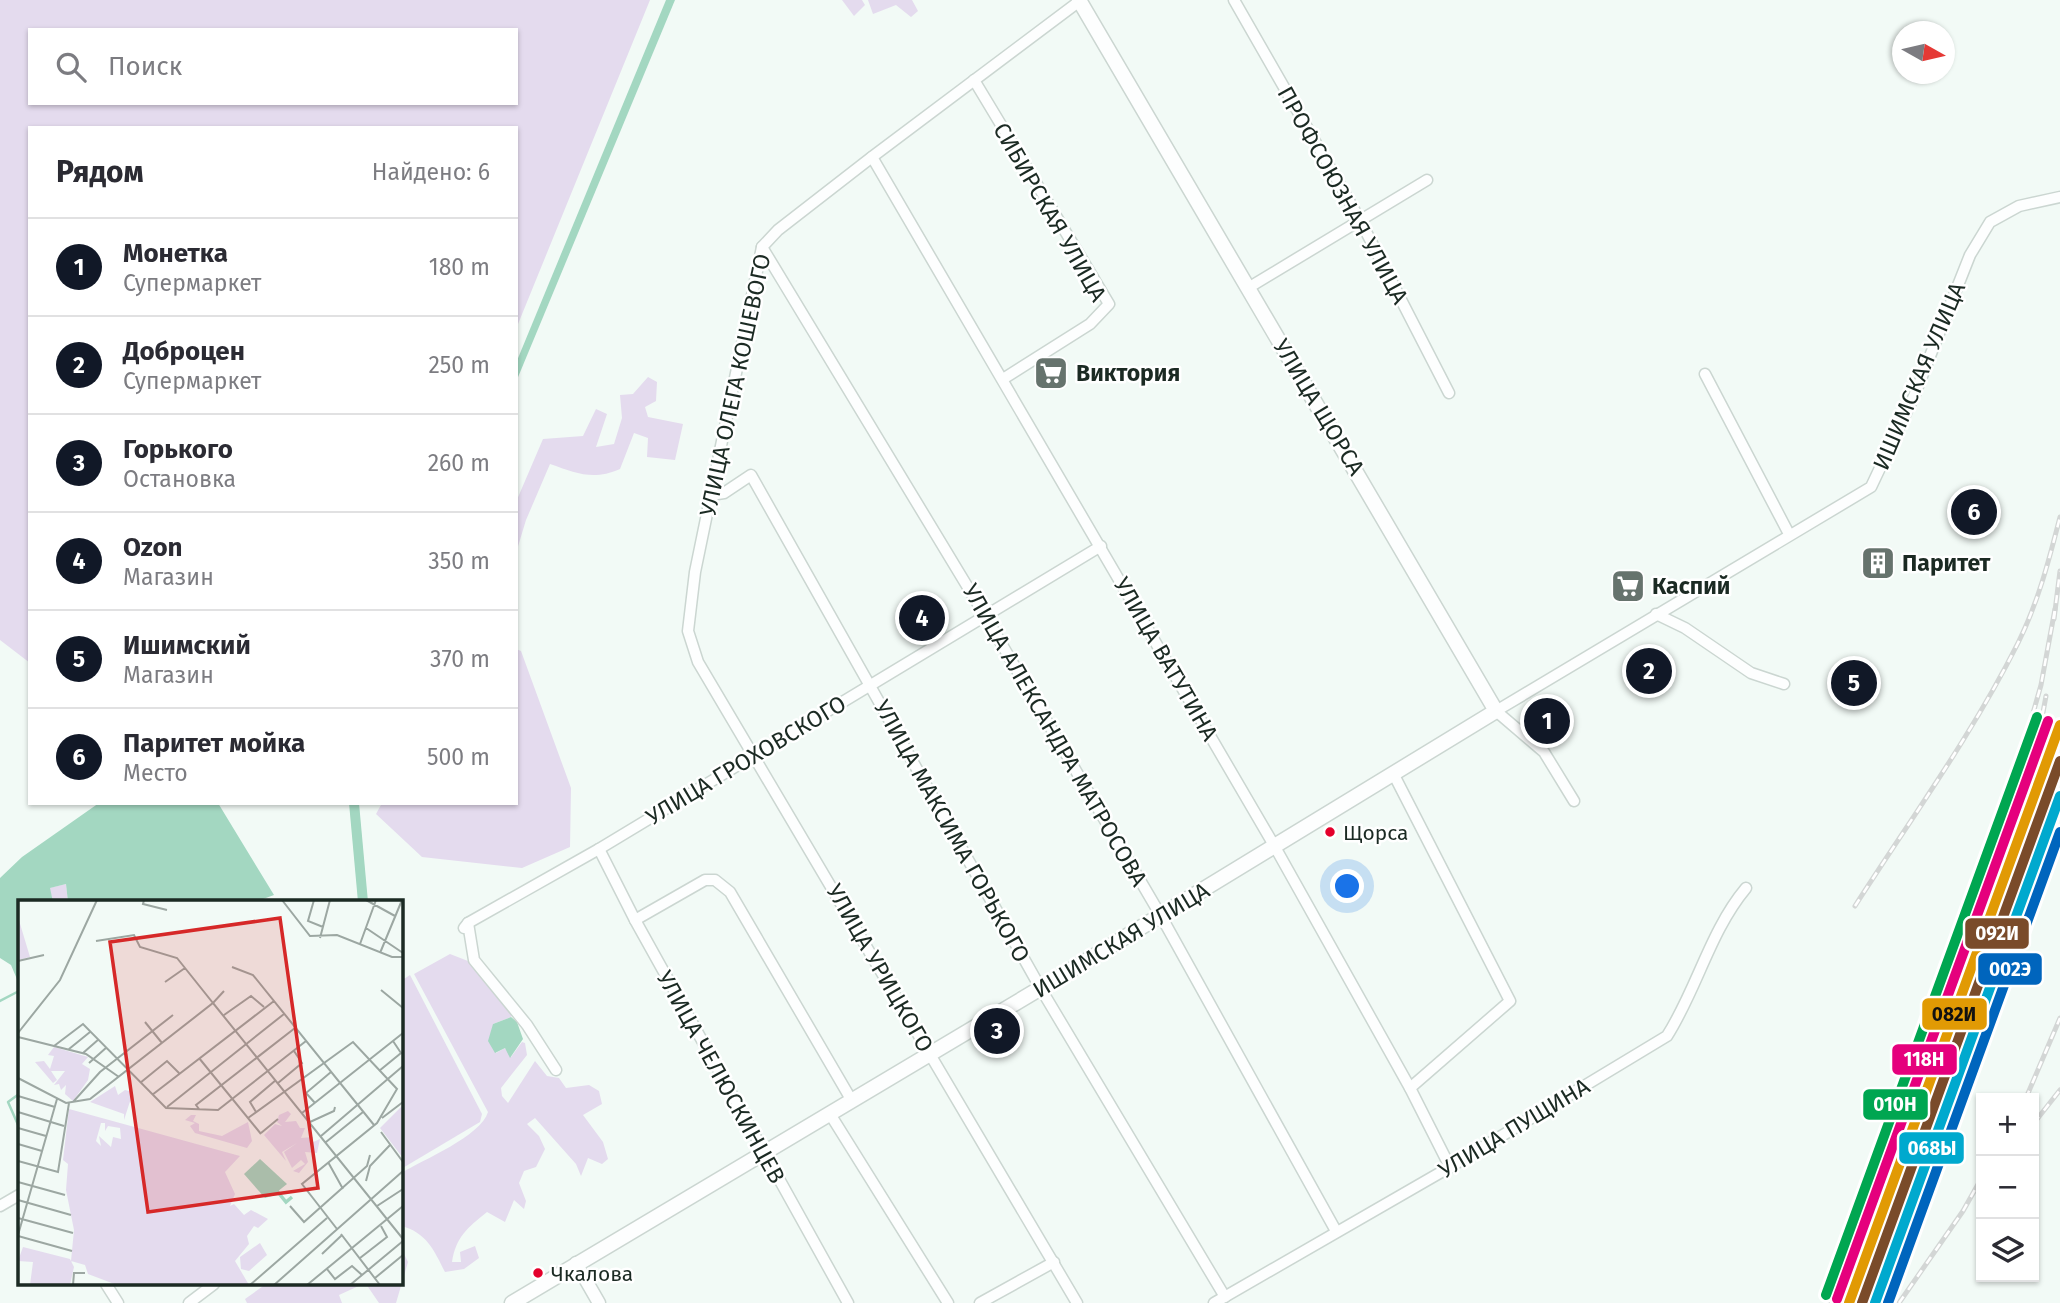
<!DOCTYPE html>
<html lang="ru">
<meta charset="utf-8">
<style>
:root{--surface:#fff;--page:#f7f7f7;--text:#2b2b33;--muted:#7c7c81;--line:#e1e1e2;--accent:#111827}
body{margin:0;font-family:"Fira Sans",sans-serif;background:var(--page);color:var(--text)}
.controls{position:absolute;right:21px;bottom:21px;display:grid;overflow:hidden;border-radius:0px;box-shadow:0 2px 5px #0004}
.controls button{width:63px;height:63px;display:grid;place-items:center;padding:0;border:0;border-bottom:2px solid var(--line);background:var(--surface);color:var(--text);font:35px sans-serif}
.compass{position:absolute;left:1892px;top:21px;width:63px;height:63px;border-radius:50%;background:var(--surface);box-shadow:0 2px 5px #0004;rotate:98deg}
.you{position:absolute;left:1348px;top:887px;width:24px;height:24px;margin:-18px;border:5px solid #fff;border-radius:50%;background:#1a73e8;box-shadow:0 0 0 10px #1a73e833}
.badge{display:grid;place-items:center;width:46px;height:46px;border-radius:50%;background:var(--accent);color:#fff;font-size:23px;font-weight:700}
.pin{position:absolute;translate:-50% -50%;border:4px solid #fff;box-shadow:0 2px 7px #0006}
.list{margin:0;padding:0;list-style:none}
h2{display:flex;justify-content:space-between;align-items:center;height:91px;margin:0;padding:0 28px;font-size:30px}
h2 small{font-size:23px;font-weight:400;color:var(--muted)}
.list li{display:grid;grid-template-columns:46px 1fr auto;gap:21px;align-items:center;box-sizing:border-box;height:98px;padding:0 28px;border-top:2px solid var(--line)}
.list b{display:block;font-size:26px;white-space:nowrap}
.list p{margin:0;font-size:23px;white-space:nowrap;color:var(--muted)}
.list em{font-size:23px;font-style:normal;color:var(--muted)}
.icon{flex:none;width:38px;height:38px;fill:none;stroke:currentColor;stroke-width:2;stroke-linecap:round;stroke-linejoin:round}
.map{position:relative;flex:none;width:2060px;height:1303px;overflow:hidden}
.search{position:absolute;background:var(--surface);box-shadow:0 2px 5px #0004;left:28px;top:28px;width:490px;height:77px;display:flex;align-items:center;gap:18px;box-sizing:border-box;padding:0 24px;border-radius:0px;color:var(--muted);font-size:26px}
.panel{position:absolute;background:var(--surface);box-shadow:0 2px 5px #0004;left:28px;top:126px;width:490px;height:679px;border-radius:0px}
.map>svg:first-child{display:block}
</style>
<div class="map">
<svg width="2060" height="1303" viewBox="0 0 2060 1303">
<rect width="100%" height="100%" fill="#f2faf6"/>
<!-- green -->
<g fill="#e4dbee" fill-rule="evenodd">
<path d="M0,0H650L516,329V128H30V663L0,640ZM30,30H516V103H30Z"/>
<polygon points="842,0 862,0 865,5 854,16"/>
<polygon points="868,0 912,0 918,11 911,17 896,5 873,14"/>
<path d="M648,377L657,382L656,401L645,407L648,417L683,424L675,460L647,457L648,438L634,433L620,469C593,481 576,473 550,464L526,520L516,553V502L543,439L583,436L596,409L607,414L596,447L614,444L622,418L620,395L633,394Z"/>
<polygon points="516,649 521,651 571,788 570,847 522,868 422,857 376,814 382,803 516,803"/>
<polygon points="66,884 68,902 53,902 49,888"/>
<path d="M450,954L468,961L511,1011V1017L493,1024L496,1053L505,1048L511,1057L522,1042L525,1043L527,1055L501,1088L502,1096L508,1103L535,1061L547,1076L559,1078L566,1088L589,1085L599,1091L602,1104L583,1115L603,1142L608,1159L602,1164L588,1158L581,1176L576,1164L535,1118L527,1124L539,1136L545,1149L536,1167L524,1171L519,1183L526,1201L524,1209L514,1200L505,1222L487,1212C467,1228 456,1237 452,1262H461L460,1252L475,1246L479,1258L464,1269L445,1272C434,1250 426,1232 401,1226V1173C423,1160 481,1136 488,1112L414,974Z"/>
<polygon points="410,975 482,1114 480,1122 401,1169 401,981"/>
<polygon points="401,1248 408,1262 396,1303 379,1303 366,1284 401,1284"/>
<polygon points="266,1284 363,1284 339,1295 342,1303 247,1303 245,1299"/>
</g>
<!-- water -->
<g fill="#a3d7c1">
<polygon points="666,0 675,0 516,382 516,363"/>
<polygon points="99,803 218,803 274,895 255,902 68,902 66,884 50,888 53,902 19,902 19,984 11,965 0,958 0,878 22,857"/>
<polygon points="349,803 359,803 368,902 358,902"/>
<polygon points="511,1017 517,1022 523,1039 510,1058 505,1048 495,1053 488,1041 493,1024"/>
</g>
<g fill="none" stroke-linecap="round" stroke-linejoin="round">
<!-- stream -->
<g stroke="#a3d7c1" stroke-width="2.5">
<polyline points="0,1001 19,991"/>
<polyline points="19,1094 8,1102 19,1127"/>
</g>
<!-- minor casing -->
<g stroke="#cbd6d1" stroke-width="13">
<g id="minor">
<polyline points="1234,0 1360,220 1449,393"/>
<polyline points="974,80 1109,304 1090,324 1003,379"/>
<polyline points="872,157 1275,847 1410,1088 1450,1167"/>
<polyline points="762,247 984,614 1161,916 1336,1231"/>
<polyline points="1248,288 1427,180"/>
<polyline points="1705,374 1789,534"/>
<polyline points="711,495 724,493 751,475 1041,989 1225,1297"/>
<polyline points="1656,614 1685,628 1751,673 1784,684"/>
<polyline points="1394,775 1510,1001 1410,1088"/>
<polyline points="1574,801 1544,752 1496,711 1871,487 1915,394 1970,255 1990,222 2019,206 2060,197"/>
<polyline points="599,849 635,920 848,1303"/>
<polyline points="635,920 705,880 715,880 730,892 852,1101"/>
<polyline points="468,923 474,960 527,1025 556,1070"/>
<polyline points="464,928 468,923 599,849 1101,546"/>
<polyline points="830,1114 948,1303"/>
<polyline points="0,1206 19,1195"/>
<polyline points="106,1284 118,1303"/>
<polyline points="189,1303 214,1284"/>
<polyline points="980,1303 1054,1262"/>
<polyline points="1077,1303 698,662 688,631 695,572 762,247 778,230 872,157 1081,0"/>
<path d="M1214,1303L1450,1167L1667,1036C1697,989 1710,931 1746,888"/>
</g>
</g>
<!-- tertiary casing -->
<g stroke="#cbd6d1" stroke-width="15">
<polyline id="tertiary" points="576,1263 599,1303"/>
</g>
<!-- secondary casing -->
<g stroke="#cbd6d1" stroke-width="17">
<polyline id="secondary" points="512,1303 1076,967 1496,711 1079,0"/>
</g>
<!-- minor -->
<use href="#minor" stroke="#fdfefe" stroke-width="10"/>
<!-- tertiary -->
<use href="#tertiary" stroke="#fdfefe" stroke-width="12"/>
<!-- secondary -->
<use href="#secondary" stroke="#fdfefe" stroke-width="14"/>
<!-- rail casing -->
<g stroke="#d3d6d5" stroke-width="5">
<g id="rail">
<polyline points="2054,619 2060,571"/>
<path d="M1855,906C1910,820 1972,735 2018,643C2038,603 2049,560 2060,517"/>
<polyline points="1948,1002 2035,756 2046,696"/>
<polyline points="2026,1098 2060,1018"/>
<polyline points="2034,1123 2060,1090"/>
<polyline points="1831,1303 2024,745 2041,685 2055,609"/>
<polyline points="1899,1303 1963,1211 1981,1179"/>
</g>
</g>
<!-- rail -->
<use href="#rail" stroke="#fff" stroke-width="2.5" stroke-dasharray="8" stroke-linecap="butt"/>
<!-- rail-1 casing -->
<g stroke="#fff" stroke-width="16">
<polyline id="rail-1" points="1849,1303 2060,725"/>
</g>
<!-- rail-2 casing -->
<g stroke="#fff" stroke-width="16">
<polyline id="rail-2" points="1862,1303 2060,761"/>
</g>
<!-- rail-3 casing -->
<g stroke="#fff" stroke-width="16">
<polyline id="rail-3" points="1837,1299 2048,721"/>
</g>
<!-- rail-4 casing -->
<g stroke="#fff" stroke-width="16">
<polyline id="rail-4" points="1875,1303 2060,796"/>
</g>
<!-- rail-5 casing -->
<g stroke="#fff" stroke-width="16">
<polyline id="rail-5" points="1826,1295 2037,717"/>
</g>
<!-- rail-6 casing -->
<g stroke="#fff" stroke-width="16">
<polyline id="rail-6" points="1888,1303 2060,832"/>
</g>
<!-- rail-1 -->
<use href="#rail-1" stroke="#e19a04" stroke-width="10"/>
<!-- rail-2 -->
<use href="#rail-2" stroke="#7a4b2a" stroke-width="10"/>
<!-- rail-3 -->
<use href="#rail-3" stroke="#e5007d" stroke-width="10"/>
<!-- rail-4 -->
<use href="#rail-4" stroke="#00a9ce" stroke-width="10"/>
<!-- rail-5 -->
<use href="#rail-5" stroke="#00a651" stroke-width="10"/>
<!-- rail-6 -->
<use href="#rail-6" stroke="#0065bd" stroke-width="10"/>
</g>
<!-- icons -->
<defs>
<g id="supermarket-square" transform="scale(1.75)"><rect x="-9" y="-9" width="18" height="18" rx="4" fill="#66736d" stroke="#fff"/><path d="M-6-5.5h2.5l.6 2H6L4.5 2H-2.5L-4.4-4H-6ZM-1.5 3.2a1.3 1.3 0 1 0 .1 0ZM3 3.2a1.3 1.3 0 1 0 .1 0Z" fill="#fff"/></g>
<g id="building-square" transform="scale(1.75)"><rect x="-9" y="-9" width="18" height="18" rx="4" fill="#66736d" stroke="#fff"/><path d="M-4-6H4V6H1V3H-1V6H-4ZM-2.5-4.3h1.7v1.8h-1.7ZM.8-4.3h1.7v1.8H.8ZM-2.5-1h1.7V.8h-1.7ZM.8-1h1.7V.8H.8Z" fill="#fff"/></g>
</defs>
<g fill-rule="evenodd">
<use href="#supermarket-square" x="1051" y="373"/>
<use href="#building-square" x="1878" y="563"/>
<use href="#supermarket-square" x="1628" y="586"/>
</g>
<!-- markers -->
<g fill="#e4002b" stroke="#fff" stroke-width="2.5">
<circle cx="1330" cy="832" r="6"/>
<circle cx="538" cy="1273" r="6"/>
</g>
<g text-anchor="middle" stroke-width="5" stroke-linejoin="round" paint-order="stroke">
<!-- bus labels -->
<g font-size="21" fill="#1b2a23" stroke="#fff" text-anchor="start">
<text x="1343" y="840">Щорса</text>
<text x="551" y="1281">Чкалова</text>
</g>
<!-- street labels -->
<g font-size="23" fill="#1b2a23" stroke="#fff">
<text transform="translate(1343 195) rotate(61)" y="8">ПРОФСОЮЗНАЯ УЛИЦА</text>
<text transform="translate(1050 212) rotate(60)" y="8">СИБИРСКАЯ УЛИЦА</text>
<text transform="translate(1919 376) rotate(-67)" y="8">ИШИМСКАЯ УЛИЦА</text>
<text transform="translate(735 385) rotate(-78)" y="8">УЛИЦА ОЛЕГА КОШЕВОГО</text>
<text transform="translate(1319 407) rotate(59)" y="8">УЛИЦА ЩОРСА</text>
<text transform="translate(1166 659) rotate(60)" y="8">УЛИЦА ВАТУТИНА</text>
<text transform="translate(1055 735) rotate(60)" y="8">УЛИЦА АЛЕКСАНДРА МАТРОСОВА</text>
<text transform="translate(746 760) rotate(-31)" y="8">УЛИЦА ГРОХОВСКОГО</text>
<text transform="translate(952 831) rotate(61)" y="8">УЛИЦА МАКСИМА ГОРЬКОГО</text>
<text transform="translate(1121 940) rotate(-31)" y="8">ИШИМСКАЯ УЛИЦА</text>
<text transform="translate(880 968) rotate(60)" y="8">УЛИЦА УРИЦКОГО</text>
<text transform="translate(721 1077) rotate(61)" y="8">УЛИЦА ЧЕЛЮСКИНЦЕВ</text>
<text transform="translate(1514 1128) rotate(-31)" y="8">УЛИЦА ПУЩИНА</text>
</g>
<!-- poi labels -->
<g font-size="23" font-weight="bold" fill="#1b2a23" stroke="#fff" text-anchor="start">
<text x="1076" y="381">Виктория</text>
<text x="1902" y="571">Паритет</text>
<text x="1652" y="594">Каспий</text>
</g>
</g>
<!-- overview -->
<g transform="translate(18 900)">
<rect width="385" height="385" fill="#f2faf6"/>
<path d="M0,17L12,57L0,60ZM36,147L70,157L64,164L72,169L70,180L55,201L47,194L48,185L43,190L41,184L36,185L47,171H33L39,180L35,183L17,162L26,161L32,169L36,156L30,155ZM97,186L100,195L107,190L115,192L106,220V214L72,202ZM385,205V258L362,228ZM51,209L222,256L207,272L217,294L212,306L216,304L226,315L233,310L250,319L240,328L236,326L229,336L231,344L217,361L231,385H99L70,374L67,365L53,361L56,330L48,290L50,264L45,260ZM83,223H87V231L90,226L102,228L103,239L95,237L93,247L81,236L83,246L78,241ZM270,211L273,214L267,222L278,221L282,228H287L283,238L295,237L293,243L302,239L299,253L287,252L290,262L281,273L275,271L287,264L283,260L274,268L266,252L279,243L264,252L268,261L246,235L257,224L264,226L259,222L261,215ZM173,215H178L175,221L181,224V231L204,236L230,222L234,241L229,248L177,233L172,226L177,223L167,220ZM242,343L249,355L231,371L223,369L222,357ZM5,347L52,359L56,367L52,385H12L15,362L0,361Z" fill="#e4dbee" fill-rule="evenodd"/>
<path d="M242,259L269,284L254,296L247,298L226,274Z" fill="#a3d7c1"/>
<path fill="none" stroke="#a3d7c1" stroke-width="3.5" d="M259,291L268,302L274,297"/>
<path fill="none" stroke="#9ca7a2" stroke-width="2" d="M126,0L125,4L149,10M264,0L292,36L319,35L374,57H385M296,0L290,21L305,27M348,0L377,16M348,28L385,53M302,38L312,0M78,41L116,35L122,47L159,58L195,103L206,91M342,44L358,0M362,53L384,0M0,61L26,55M214,67L235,75L356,225M147,82L167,68M363,90L385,108M206,115L233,96L246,107M127,122L144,143M0,133L42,80L79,0M0,137L68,154L101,177M36,146L65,124L148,208L200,210L288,141M51,149L72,132M65,153L81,139M181,158L243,234M71,163L89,147M361,171L383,153L375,141M0,178L48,203L72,199L195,103L385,339M122,183L149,161L161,173M260,183L284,163L276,151M134,195L256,101M0,196L37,207M55,202L82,172L155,115M297,203L288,193L313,172M149,207L266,114M181,209L178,205L277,128M0,212L46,226M238,212L232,202L258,180M284,213L385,133M230,218L335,142L379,189L359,223L284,284L319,329M364,218L385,202M292,222L316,211L317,207M0,228L28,236M363,232L385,262M243,233L260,219M303,236L385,166M308,242L345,212M0,244L24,251M0,261L40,272L51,203M310,262L325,289M348,281L352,266L372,245M0,282L47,295M0,300L53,315M272,306L286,322L349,266L352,255M359,306L385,289M0,318L55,333M323,334L362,385M0,335L39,199M0,336L54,351M304,354L324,335M342,358L369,337L363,326M309,369L317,379L334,366L344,375M357,378L385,355M55,385L56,373H67M232,385L309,318M256,385L385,271M289,385L385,306M332,385L385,341"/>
<path fill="#d62828" fill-opacity="0.15" stroke="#d62828" stroke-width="3.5" d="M262,18L300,288L130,312L92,42Z"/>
<rect width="385" height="385" fill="none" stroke="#1b2a23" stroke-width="3.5"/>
</g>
<g stroke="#fff" stroke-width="2.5">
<rect x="1964" y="917" width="66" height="33" rx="7" fill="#7a4b2a"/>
<rect x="1977" y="952" width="66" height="34" rx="7" fill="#0065bd"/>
<rect x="1921" y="997" width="67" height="34" rx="7" fill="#e19a04"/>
<rect x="1891" y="1043" width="67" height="33" rx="7" fill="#e5007d"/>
<rect x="1862" y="1088" width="67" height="33" rx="7" fill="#00a651"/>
<rect x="1898" y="1131" width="67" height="34" rx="7" fill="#00a9ce"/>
</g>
<g font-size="19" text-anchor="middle" font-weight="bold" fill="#fff">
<text x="1997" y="940">092И</text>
<text x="2010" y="976">002Э</text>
<text x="1924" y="1066">118Н</text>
<text x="1895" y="1111">010Н</text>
<text x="1932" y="1155">068Ы</text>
</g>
<g font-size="19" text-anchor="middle" font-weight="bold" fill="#111">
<text x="1954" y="1021">082И</text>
</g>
</svg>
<div class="controls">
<button>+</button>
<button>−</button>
<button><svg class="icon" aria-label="layers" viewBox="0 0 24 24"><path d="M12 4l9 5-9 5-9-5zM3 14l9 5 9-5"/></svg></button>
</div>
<svg class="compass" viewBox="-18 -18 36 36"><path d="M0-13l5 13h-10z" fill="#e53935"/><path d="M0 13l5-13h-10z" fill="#7c7c81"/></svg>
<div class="you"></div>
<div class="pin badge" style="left:1547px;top:721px">1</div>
<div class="pin badge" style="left:1649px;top:671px">2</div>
<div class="pin badge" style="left:997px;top:1031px">3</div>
<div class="pin badge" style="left:922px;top:618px">4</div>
<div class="pin badge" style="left:1854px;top:683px">5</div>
<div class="pin badge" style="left:1974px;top:512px">6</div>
<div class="search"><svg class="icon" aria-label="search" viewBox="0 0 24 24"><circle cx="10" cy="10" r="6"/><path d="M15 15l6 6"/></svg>Поиск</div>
<section class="panel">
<h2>Рядом<small>Найдено: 6</small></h2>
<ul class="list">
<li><span class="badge">1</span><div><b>Монетка</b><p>Супермаркет</p></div><em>180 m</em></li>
<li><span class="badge">2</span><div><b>Доброцен</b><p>Супермаркет</p></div><em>250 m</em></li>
<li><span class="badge">3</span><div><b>Горького</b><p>Остановка</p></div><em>260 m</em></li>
<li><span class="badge">4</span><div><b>Ozon</b><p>Магазин</p></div><em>350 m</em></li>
<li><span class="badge">5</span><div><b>Ишимский</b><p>Магазин</p></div><em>370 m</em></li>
<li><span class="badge">6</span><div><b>Паритет мойка</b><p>Место</p></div><em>500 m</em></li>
</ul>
</section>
</div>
